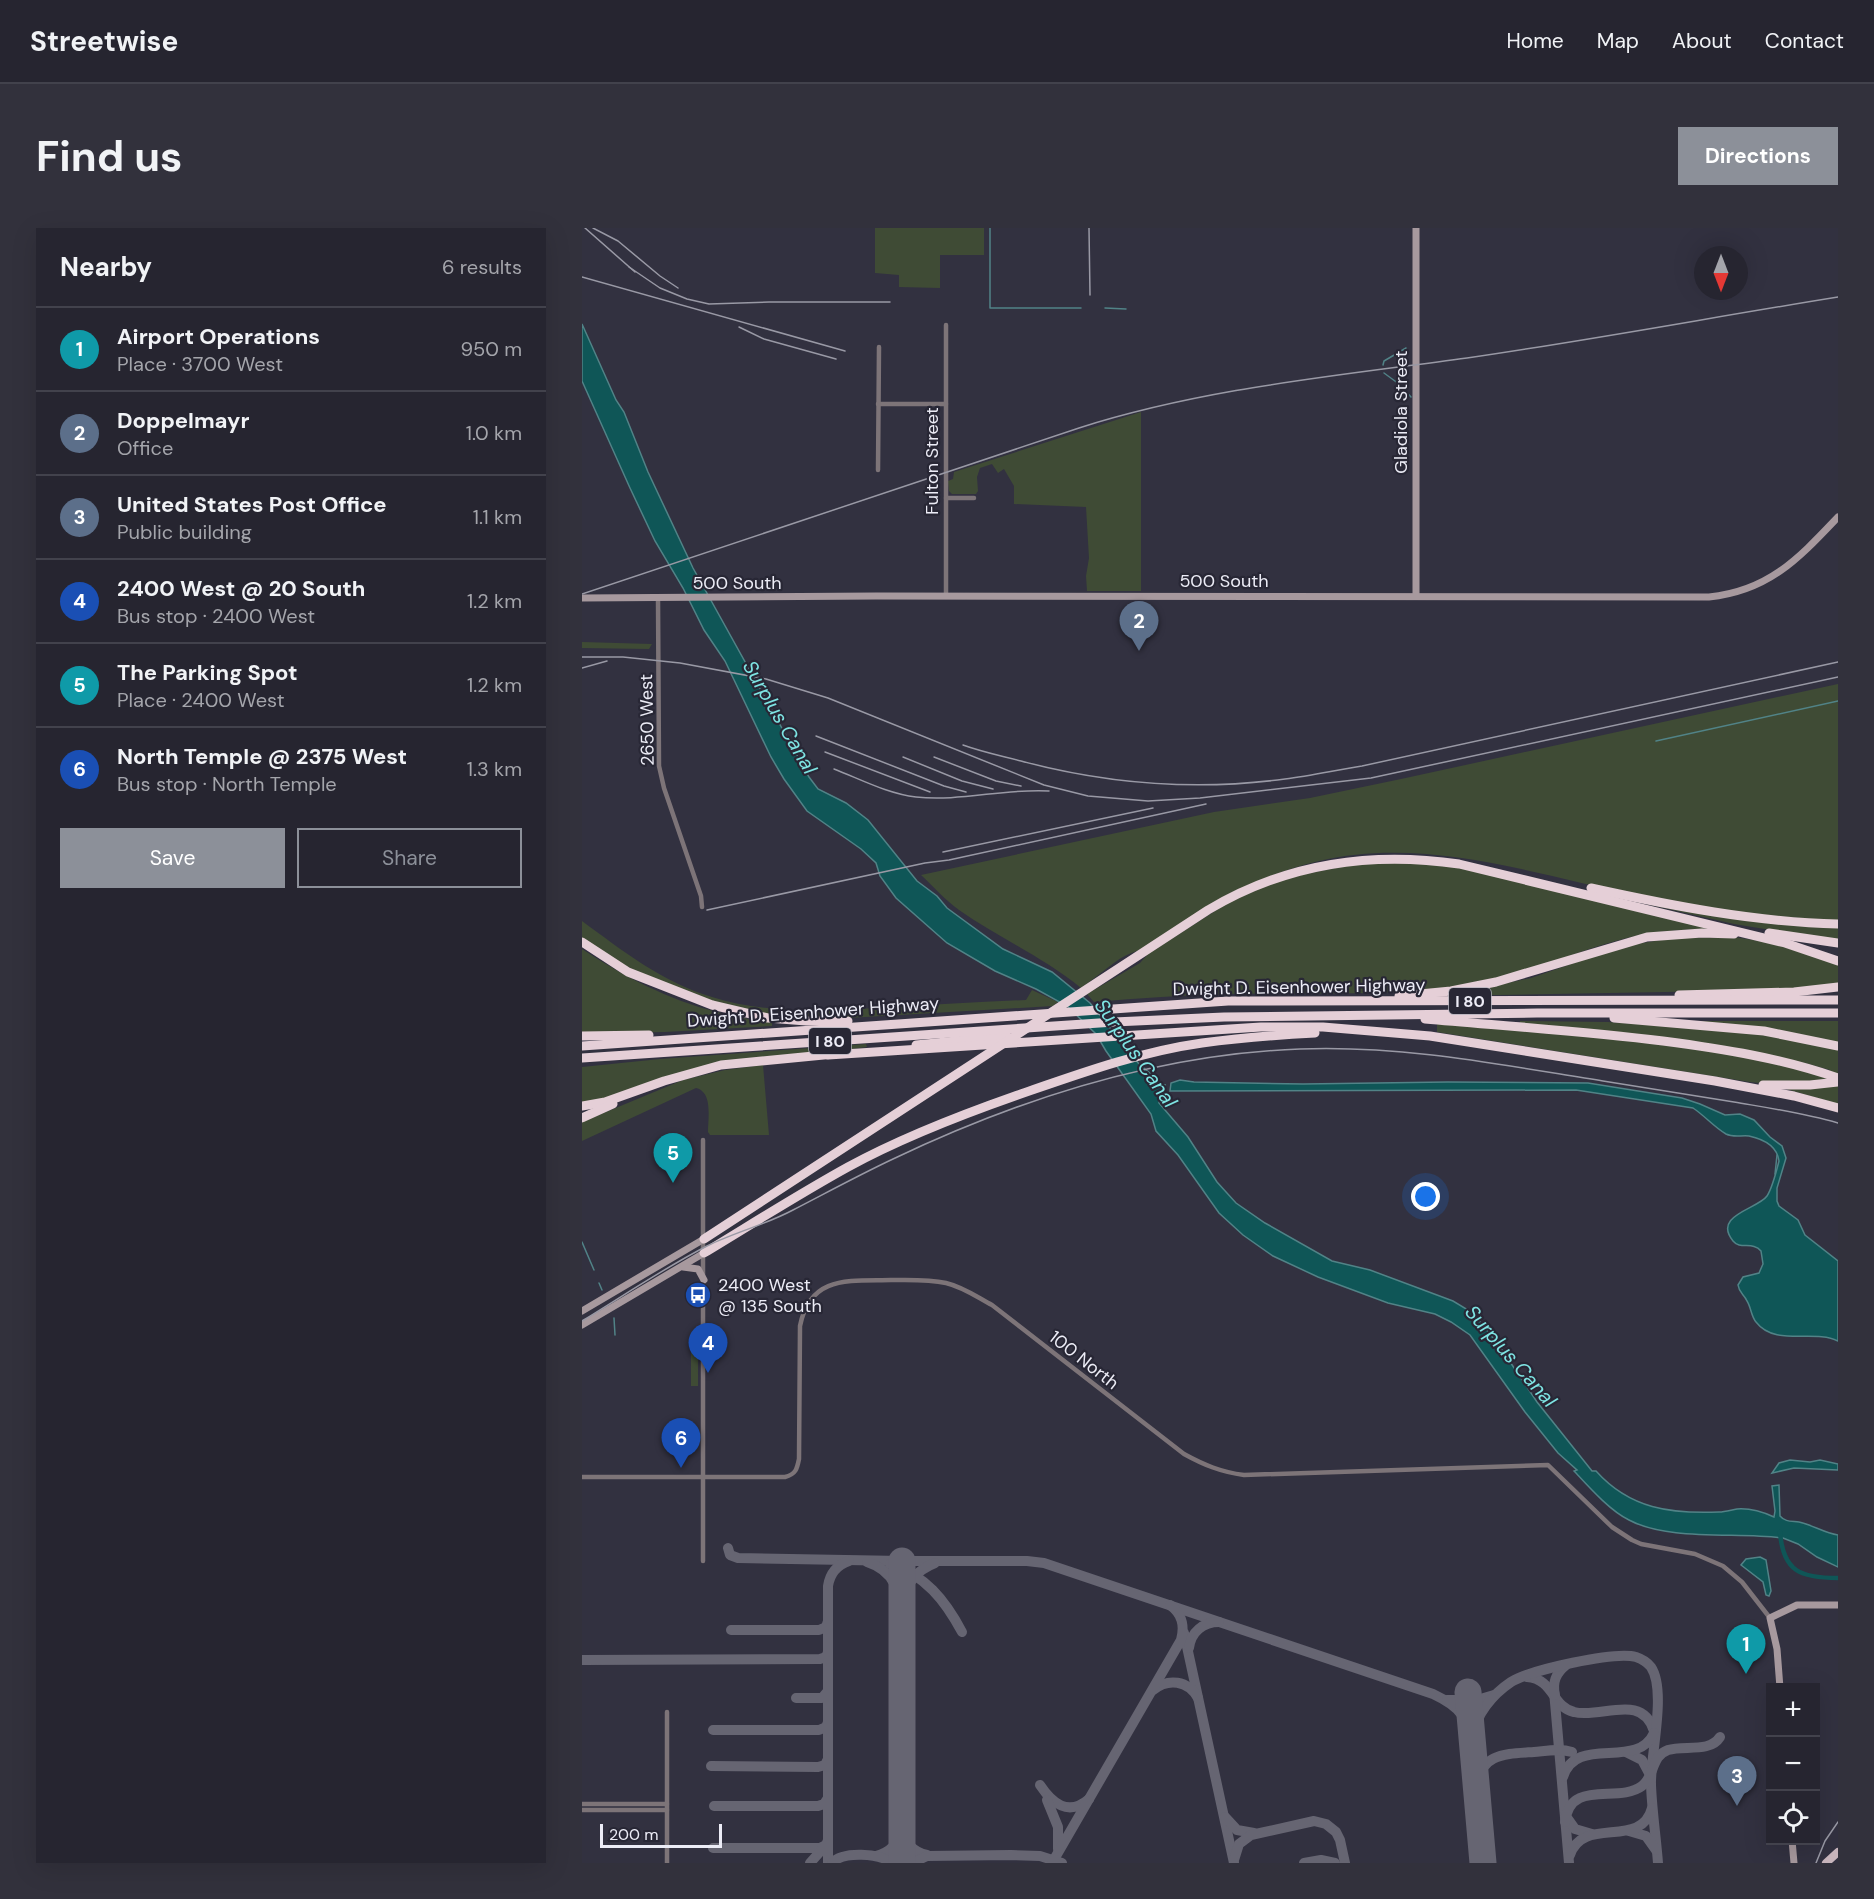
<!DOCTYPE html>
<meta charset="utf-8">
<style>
:root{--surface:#262530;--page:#32313c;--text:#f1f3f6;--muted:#a4a5ab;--line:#42424c;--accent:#8c9099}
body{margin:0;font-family:"DM Sans",sans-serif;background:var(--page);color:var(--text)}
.controls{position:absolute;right:18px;bottom:18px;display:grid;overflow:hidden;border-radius:0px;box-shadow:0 6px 24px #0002}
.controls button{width:54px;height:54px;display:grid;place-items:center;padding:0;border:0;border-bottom:2px solid var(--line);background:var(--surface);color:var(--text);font:30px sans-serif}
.compass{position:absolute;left:1112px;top:18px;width:54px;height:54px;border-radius:50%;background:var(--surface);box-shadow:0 6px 24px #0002;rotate:180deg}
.scale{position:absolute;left:18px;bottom:15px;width:122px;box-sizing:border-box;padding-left:6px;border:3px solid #ececf6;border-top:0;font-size:16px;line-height:21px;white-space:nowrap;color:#ececf6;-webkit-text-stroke:4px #282735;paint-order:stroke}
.you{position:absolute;left:844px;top:969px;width:21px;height:21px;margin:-15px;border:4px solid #fff;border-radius:50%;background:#1a73e8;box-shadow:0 0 0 9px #1a73e833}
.badge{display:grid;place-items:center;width:39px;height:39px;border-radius:50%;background:var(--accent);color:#fff;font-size:20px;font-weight:700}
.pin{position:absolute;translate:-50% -50px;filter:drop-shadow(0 2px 3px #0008)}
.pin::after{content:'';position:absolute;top:32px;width:21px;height:18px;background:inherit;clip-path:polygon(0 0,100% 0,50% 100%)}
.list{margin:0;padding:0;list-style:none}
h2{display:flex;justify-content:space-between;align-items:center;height:78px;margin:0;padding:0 24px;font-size:26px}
h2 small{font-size:20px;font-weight:400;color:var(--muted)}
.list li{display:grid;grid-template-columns:39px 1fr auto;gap:18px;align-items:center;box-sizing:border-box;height:84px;padding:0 24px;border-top:2px solid var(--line)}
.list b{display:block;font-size:22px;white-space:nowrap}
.list p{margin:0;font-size:20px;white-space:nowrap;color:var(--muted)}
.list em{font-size:20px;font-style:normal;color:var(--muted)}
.actions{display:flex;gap:12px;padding:18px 24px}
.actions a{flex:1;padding:14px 0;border:2px solid var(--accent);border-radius:0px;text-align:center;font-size:21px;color:var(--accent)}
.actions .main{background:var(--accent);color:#fff}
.icon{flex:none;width:33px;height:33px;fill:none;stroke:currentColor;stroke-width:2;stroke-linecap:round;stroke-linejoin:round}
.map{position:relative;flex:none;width:1256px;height:1635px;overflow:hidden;border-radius:0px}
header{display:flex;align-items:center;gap:36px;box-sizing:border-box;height:84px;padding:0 30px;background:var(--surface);border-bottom:2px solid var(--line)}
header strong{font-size:28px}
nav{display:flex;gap:33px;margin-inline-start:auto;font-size:21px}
.intro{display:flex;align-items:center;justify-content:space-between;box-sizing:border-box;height:144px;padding:0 36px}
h1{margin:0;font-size:42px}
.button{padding:15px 27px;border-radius:0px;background:var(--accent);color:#fff;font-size:21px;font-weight:700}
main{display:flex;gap:36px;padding:0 36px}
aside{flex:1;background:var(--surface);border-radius:0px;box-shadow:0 6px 24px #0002}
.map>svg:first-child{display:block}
</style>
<header>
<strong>Streetwise</strong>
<nav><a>Home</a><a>Map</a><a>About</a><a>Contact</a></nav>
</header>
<div class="intro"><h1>Find us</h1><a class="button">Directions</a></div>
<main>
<aside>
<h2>Nearby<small>6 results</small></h2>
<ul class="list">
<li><span class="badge" style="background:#0f9aa8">1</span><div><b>Airport Operations</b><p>Place · 3700 West</p></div><em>950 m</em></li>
<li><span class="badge" style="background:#5c6f8a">2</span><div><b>Doppelmayr</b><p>Office</p></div><em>1.0 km</em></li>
<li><span class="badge" style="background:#5c6f8a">3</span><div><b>United States Post Office</b><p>Public building</p></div><em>1.1 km</em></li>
<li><span class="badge" style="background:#1a4fb4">4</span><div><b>2400 West @ 20 South</b><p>Bus stop · 2400 West</p></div><em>1.2 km</em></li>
<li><span class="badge" style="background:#0f9aa8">5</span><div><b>The Parking Spot</b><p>Place · 2400 West</p></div><em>1.2 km</em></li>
<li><span class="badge" style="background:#1a4fb4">6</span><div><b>North Temple @ 2375 West</b><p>Bus stop · North Temple</p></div><em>1.3 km</em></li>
</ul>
<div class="actions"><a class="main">Save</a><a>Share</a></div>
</aside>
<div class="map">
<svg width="1256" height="1635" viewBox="0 0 1256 1635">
<rect width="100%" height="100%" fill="#323140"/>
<!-- green -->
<g fill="#3f4b35">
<polygon points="293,0 402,0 402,27 358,27 358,60 317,59 317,47 293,45"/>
<polygon points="559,184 559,363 505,363 504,348 507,330 504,279 432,276 432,258 422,241 416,245 410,236 398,240 395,249 396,263 394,266 370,266 367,263 366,253 371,251 372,244"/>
<polygon points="0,414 70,416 67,421 0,420"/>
<path d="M1256,456V693C1189,689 1120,681 1054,667C951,646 843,608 737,633C669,649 621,680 564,718C555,724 544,726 536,732C523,741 512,751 499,760C461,729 417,710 377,682C363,672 351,658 339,647L632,584L728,570L819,551Z"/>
<path d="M782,634L860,636L1141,701C1107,701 1074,702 1041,711C987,725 936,751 880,758C803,769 725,764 648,766C602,767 557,770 512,774L505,766L558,735L566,726L647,674L700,651Z"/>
<polygon points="1033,669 1256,698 1256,713 1152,696"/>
<path d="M0,693C41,723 80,754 130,769C188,787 247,783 307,779C353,777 398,774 444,772L450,762L476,774L471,778L249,791L207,789L155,781L79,756L42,737L0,711Z"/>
<polygon points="1152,709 1190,715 1256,737 1256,756 1204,762 864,768 949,750 1018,726 1054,716 1092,710"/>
<path d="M0,721C41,748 87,772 135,784C153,789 172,792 190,795V798L83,804L0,806Z"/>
<polygon points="938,793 1026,794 1158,803 1178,805 1256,822 1256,852 1187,856 1168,854 855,804 855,796 973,803 1147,825 1244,848 1248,842 1223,835 938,796"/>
<polygon points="1102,793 1256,793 1256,817"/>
<polygon points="284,816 285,819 241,825 175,830 0,877 0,839 78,831"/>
<path d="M181,837L187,907H128L126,904C126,890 131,864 114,860L0,913V894L101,852L143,842Z"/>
<polygon points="1256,856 1256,876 1204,861"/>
<rect x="109" y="1121" width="7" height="37"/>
</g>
<!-- water -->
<g fill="#0f5657" stroke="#518387" stroke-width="1.5">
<path d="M0,96L34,172L42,184L66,244L111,340L227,549L236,561L264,575L286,592L335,653L355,668L365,680L421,721L470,744L508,775L557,836L569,846L576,858L583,857L582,862L577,868V875L606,909L635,954L654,975L683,995L750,1033L788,1042L871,1073L891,1085L916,1116L955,1174L1010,1243H1014C1048,1281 1089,1286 1137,1284C1143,1284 1149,1282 1155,1281C1168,1280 1181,1284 1192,1289L1193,1283L1190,1258L1197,1257L1198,1288C1203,1294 1209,1293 1217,1294C1231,1297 1242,1305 1256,1307V1339L1235,1329L1216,1316L1201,1310C1156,1304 1086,1313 1047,1292C1028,1283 1006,1258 992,1243L995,1242L976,1225L943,1184L888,1107L869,1094L853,1086L806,1075L736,1049L691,1028L661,1007L637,985L596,927L574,903L569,886L524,823L514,806L485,778L454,761L413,743L365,715L314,670L298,648L294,635L279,621L225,583L202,551L189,529L143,433L122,402L101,360L73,313L48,260L0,153Z"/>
<path d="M598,852L612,854L721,856L866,854L1006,855L1100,870L1118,876L1143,887L1158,886L1172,892L1188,909L1200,918L1204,930L1195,960V973L1197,978L1216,992L1223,1007L1256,1033V1113C1232,1101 1193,1119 1174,1094C1169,1088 1169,1079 1165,1073C1162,1066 1157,1065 1156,1057L1161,1049L1177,1045L1181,1036L1179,1023C1171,1013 1158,1022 1151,1013C1130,987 1176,981 1185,968C1189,962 1195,941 1197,933C1195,918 1181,911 1167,908C1159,907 1152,910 1144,906C1132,899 1123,888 1111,880L994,862L588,863L589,855Z"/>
<polygon points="1208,1232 1228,1234 1238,1232 1256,1236 1256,1242 1212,1240 1190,1245 1197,1235"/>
<polygon points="1178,1329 1184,1332 1189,1363 1187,1368 1184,1367 1181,1354 1159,1337 1164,1331"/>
</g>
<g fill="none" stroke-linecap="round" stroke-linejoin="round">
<!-- stream -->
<g stroke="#518387" stroke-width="1.5">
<polyline points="408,0 408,80 499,80"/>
<polyline points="523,80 544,81"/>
<polyline points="801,137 802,133 824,120"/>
<polyline points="802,145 817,156 829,169"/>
<polyline points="1074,513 1256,473"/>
<polyline points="1193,946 1195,927"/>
<polyline points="0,1014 12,1042"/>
<polyline points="17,1055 20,1062"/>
<polyline points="32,1090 33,1107"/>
</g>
<!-- canal -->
<path stroke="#0f5657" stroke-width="4.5" d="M1198,1304C1201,1344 1219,1350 1256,1350"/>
<!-- taxiway -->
<g stroke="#666572" stroke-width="10">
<path d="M146,1320L148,1327L156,1330L320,1333H445L462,1335L851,1466C881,1480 885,1490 891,1521"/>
<path d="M285,1334C313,1343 318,1364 320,1390"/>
<path d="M308,1336C343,1347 363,1372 380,1404"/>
<path d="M321,1374C324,1355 335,1342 353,1335"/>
<polyline points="149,1402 237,1402 244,1399 246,1393"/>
<polyline points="602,1405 652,1635"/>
<path d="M607,1420C609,1404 621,1394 637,1394"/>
<polyline points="0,1432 238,1431 244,1429 246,1424"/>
<path d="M945,1449C972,1451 970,1479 992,1484C1019,1491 1060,1464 1072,1503"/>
<path d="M571,1462C586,1450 606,1452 616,1470"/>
<polyline points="972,1463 987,1635"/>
<path d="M973,1467C970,1454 974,1445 984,1437"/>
<polyline points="214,1470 240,1470 246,1463"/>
<polyline points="865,1472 895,1472 912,1467"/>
<polyline points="131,1502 237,1502 244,1499 246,1494"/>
<path d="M891,1509C893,1487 911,1466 929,1454C948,1442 1033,1423 1054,1429C1060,1431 1065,1434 1069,1439C1085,1463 1068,1528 1069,1557C1070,1583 1074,1609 1076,1635"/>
<polyline points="1044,1524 1060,1532 1068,1547"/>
<polyline points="129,1538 236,1539 243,1537 246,1531"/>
<path d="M981,1549C994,1506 1055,1543 1072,1505"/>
<path d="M458,1557C470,1575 486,1589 507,1571"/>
<path d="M894,1560C899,1525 922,1526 952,1524C964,1523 978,1520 990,1524"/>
<polyline points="465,1572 476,1599 476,1621"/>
<polyline points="132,1578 236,1578 242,1576 246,1570"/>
<polyline points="983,1587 993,1601 1010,1606"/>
<polyline points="643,1589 655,1602 672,1605"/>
<path d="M983,1594C988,1550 1036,1576 1060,1558C1073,1548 1069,1528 1086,1522C1102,1517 1128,1525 1138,1509"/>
<path d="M320,1601C323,1615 331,1624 345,1627"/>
<polyline points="1047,1603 1064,1608 1074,1622"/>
<polyline points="131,1620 238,1620 244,1617 246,1612"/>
<path d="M988,1627C1001,1587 1059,1622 1070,1580"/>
<path d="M294,1628C309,1624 317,1615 320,1601"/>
<polyline points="652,1632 657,1616 669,1607 732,1593 744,1596 754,1604 758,1612 763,1635"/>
<polyline points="228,1635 244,1617"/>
<path d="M246,1635V1358C248,1345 255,1337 267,1333"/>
<path d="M250,1635C261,1623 297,1625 310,1635"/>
<polyline points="330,1635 345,1628 429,1627 458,1628 480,1635"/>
<path d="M470,1635L599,1412C603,1397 600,1386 588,1377"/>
<polyline points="722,1635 739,1632 753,1635"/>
</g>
<!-- runway -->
<g stroke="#666572" stroke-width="27">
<polyline points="320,1333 320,1635"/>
<polyline points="886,1464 901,1635"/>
</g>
<!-- street -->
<g stroke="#7d7478" stroke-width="4.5">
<polyline points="296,176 364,176"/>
<polyline points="296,242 297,119"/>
<polyline points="364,270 392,270"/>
<polyline points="364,368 364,97"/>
<polyline points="76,370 77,538 82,560 119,668 120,679"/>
<polyline points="121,912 121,1333"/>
<path d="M0,1249H203C214,1246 215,1241 217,1231L218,1098C228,1047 267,1053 309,1052C327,1052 346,1051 364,1055C381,1059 395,1069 410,1077L602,1226C622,1237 639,1244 662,1247L966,1237L1030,1299L1050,1312L1059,1316L1113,1326L1141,1338L1160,1354L1188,1390"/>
<polyline points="0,1576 85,1576"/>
<polyline points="0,1582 85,1582"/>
<polyline points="85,1635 85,1484"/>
</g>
<!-- secondary -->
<g stroke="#a7999e" stroke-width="7">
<polyline points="834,0 834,368"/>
<path d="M0,370L294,368L1127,369C1187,363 1217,330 1256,289"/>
<polyline points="101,1039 116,1041 122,1052"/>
<polyline points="0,1083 122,1011"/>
<polyline points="0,1097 122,1025"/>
<polyline points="1198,1460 1195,1421 1188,1390 1215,1377 1256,1377"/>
<polyline points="1210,1612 1212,1635"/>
</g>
<!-- primary -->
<polyline stroke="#c8b5bc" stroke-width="8" points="1244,1635 1256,1624"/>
<!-- highway -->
<g stroke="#e5cfd7" stroke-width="9">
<path d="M1009,660C1091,678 1173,694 1256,696"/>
<polyline points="1187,705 1256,715"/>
<polyline points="0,714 46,744 130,777 186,790 224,793 266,793"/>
<polyline points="1097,767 1212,764 1256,759"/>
<polyline points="817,768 869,763 914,754 1065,709 1120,705 1152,706"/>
<polyline points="1032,790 1182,803 1256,818"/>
<path d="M843,791C923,798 1002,803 1081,813C1141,821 1199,830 1256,850"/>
<polyline points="0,808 67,807"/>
<polyline points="334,817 425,808"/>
<polyline points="0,818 646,773 1256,772"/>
<polyline points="246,827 679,799 741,799 848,808 1133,853 1212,868 1256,880"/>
<polyline points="0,830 532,794 642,789 955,785 1256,785"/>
<polyline points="1181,857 1228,857 1256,854"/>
<polyline points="0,878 23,874 82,853 139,837 252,826"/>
<polyline points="0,890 31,876"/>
<path d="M122,1011L626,682C703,636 789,623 877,636L1203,715L1256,733"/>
<path d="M122,1025C170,996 217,966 266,939C319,910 376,888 433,868C494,847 556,824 620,815C658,810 695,807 733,805"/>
</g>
<!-- tram -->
<g stroke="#9999a5" stroke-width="1.5">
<path d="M0,1093C41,1068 82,1040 125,1018C153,1004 183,997 211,982C244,965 277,947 311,931C439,870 576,826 718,821C820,817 920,837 1021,853C1065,860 1108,867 1152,874C1187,880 1222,885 1256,895"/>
<polyline points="1234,1635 1243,1613 1256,1594"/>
</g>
<!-- rail -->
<g stroke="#9999a5" stroke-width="1.5">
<polyline points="3,0 53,44"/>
<polyline points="11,0 36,13 78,48 96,60"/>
<polyline points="507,0 508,67"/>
<polyline points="47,39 78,60 105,71 127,76 187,74 308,74"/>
<polyline points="0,49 263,123"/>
<polyline points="157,99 182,111 254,131"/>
<path d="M0,366L497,200C622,160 755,148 885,130C1009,112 1132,89 1256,69"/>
<polyline points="0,429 41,429 98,435 184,451 246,470 462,557 506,568 566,573 618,570 789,550 1256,449"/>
<polyline points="0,440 25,433"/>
<polyline points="234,508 362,558 384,564"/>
<path d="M381,517C400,524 420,528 439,533C525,556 614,563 703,551C729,548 754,542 780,538L1256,434"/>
<polyline points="243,524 348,564"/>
<polyline points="321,529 380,553 411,561"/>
<polyline points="352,529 414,553 439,558"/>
<path d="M252,541C278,551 306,566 334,569C377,574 424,560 467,563"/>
<polyline points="361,624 571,580"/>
<polyline points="125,682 343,635 367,632 624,576"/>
</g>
</g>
<!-- icons -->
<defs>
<g id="bus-disc" transform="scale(1.35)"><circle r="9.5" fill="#1a4fb4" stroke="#282735"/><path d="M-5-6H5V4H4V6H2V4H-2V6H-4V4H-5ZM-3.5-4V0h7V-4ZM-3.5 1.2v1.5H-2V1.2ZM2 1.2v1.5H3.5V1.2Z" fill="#fff"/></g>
</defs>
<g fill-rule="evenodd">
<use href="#bus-disc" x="116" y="1067"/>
</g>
<g text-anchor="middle" stroke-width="4.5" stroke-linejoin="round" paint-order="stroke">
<!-- shield labels -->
<g fill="#282735" stroke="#b1b1bc" stroke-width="1.5">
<rect x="867" y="760" width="42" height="26" rx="4.5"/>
<rect x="227" y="800" width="42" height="26" rx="4.5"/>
</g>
<g font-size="16" font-weight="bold" fill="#ececf6">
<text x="888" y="779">I 80</text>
<text x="248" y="819">I 80</text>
</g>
<!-- street labels -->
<g font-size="18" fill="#ececf6" stroke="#282735">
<text transform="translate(819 184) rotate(-90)" y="6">Gladiola Street</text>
<text transform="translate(350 233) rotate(-90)" y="6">Fulton Street</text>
<text x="642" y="359">500 South</text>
<text x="155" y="361">500 South</text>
<text transform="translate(65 492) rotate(-91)" y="6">2650 West</text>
<text transform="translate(717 759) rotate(-1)" y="6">Dwight D. Eisenhower Highway</text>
<text transform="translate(231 784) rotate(-4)" y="6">Dwight D. Eisenhower Highway</text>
<text transform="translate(502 1132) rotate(38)" y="6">100 North</text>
</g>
<!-- poi labels -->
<g font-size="18" fill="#ececf6" stroke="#282735" text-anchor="start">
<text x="136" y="1063">2400 West<tspan x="136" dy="21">@ 135 South</tspan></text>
</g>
<!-- water labels -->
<g font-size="20" font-style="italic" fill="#7ee4e3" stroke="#282735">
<text transform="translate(198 489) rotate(60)" y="7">Surplus Canal</text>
<text transform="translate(554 825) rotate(55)" y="7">Surplus Canal</text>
<text transform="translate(929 1128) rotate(49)" y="7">Surplus Canal</text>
</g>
</g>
</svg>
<div class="controls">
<button>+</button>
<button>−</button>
<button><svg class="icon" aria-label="locate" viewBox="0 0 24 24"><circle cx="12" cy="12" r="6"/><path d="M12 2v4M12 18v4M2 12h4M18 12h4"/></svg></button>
</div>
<svg class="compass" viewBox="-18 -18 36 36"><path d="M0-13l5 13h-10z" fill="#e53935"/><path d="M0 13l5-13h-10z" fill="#a4a5ab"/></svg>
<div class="scale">200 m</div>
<div class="you"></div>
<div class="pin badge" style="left:1164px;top:1446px;background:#0f9aa8">1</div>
<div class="pin badge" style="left:557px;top:423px;background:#5c6f8a">2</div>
<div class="pin badge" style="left:1155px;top:1578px;background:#5c6f8a">3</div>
<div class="pin badge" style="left:126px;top:1145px;background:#1a4fb4">4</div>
<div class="pin badge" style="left:91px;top:955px;background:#0f9aa8">5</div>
<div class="pin badge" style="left:99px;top:1240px;background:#1a4fb4">6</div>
</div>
</main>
